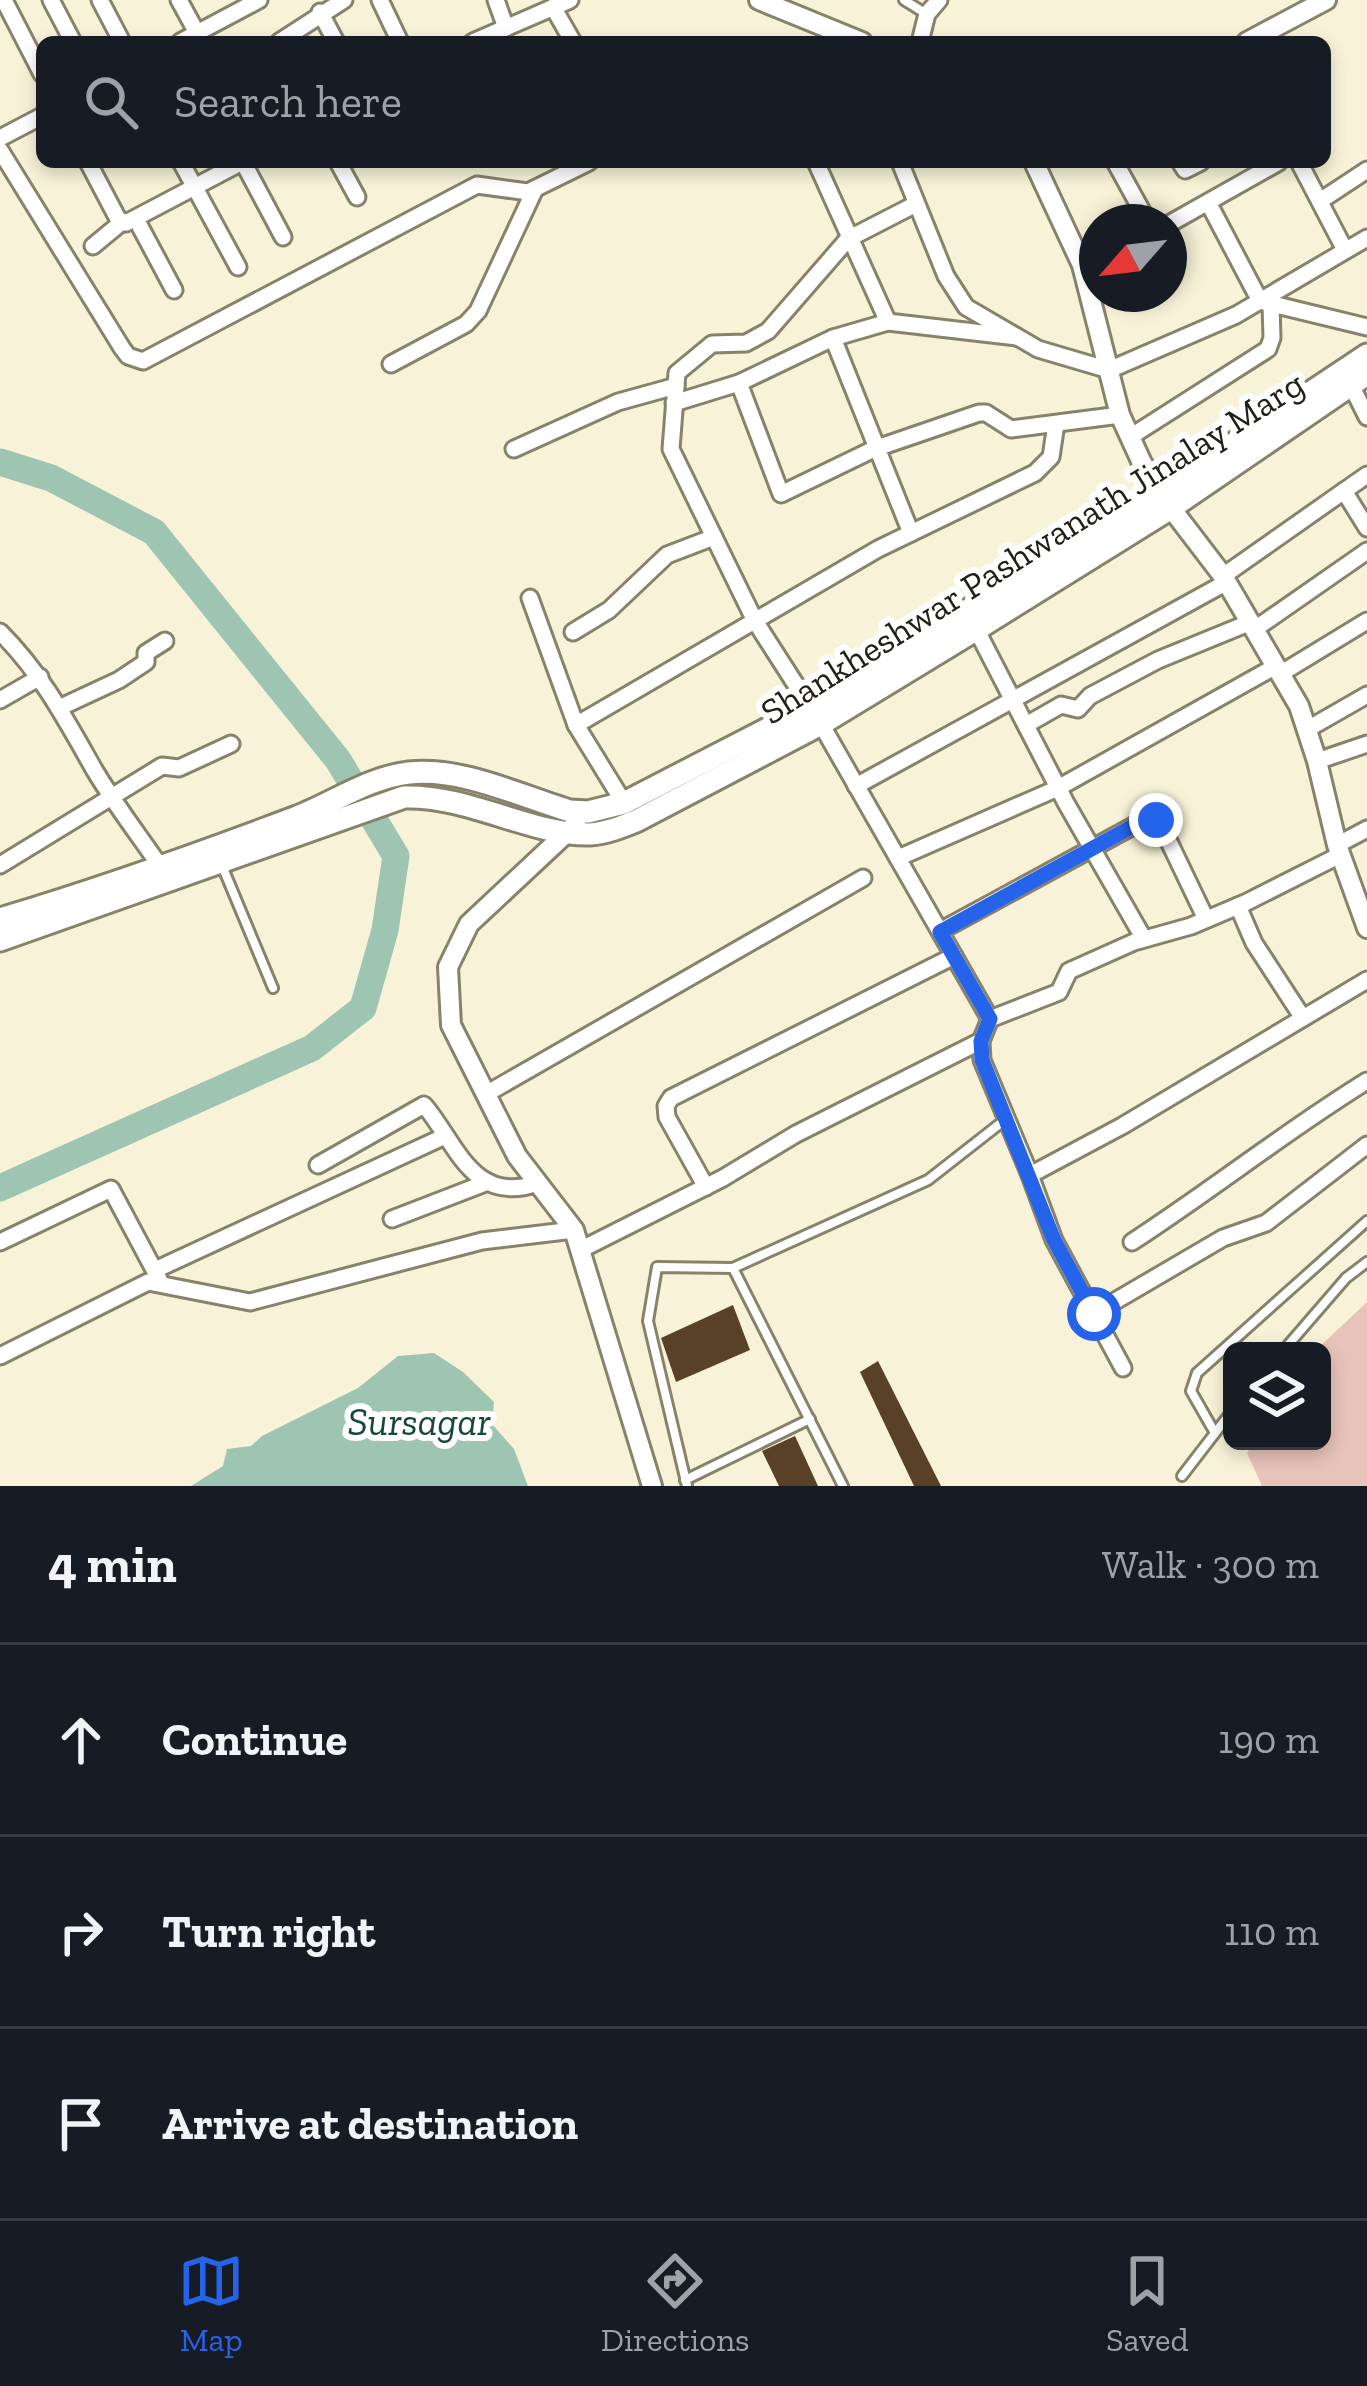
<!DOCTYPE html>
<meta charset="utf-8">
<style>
:root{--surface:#171b24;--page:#242831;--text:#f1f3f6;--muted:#9ea1a6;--line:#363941;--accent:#2563eb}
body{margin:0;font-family:"Zilla Slab",serif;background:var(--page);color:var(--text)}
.controls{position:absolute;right:36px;bottom:36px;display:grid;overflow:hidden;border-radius:18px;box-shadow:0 6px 18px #0003}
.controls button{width:108px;height:108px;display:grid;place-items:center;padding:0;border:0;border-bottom:3px solid var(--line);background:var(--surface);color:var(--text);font:60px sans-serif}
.compass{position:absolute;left:1079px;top:204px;width:108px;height:108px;border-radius:50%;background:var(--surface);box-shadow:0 6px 18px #0003;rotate:242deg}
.stop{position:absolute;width:36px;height:36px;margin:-27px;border:9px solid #2563eb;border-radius:50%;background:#fff}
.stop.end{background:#2563eb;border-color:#fff;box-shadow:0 3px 12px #0008}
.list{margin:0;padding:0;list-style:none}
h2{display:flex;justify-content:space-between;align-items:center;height:156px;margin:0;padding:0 48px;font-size:51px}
h2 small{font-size:39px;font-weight:400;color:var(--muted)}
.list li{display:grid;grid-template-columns:78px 1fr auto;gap:36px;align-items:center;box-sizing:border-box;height:192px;padding:0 48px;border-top:3px solid var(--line)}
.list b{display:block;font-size:45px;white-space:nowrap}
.list em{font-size:39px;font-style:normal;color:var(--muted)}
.icon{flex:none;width:66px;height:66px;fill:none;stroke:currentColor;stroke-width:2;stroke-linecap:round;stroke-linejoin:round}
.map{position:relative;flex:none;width:1367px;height:1486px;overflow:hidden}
.search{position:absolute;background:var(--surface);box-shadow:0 6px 18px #0003;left:36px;right:36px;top:36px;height:132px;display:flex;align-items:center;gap:30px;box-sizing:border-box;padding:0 42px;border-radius:18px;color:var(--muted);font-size:45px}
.sheet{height:732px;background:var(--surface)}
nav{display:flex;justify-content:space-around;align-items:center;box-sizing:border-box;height:168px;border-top:3px solid var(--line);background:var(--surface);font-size:33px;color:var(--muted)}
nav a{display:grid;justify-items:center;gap:6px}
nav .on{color:var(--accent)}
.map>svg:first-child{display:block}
</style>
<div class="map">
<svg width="1367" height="1486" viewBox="0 0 1367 1486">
<rect width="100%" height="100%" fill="#f8f3d8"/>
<!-- green -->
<polygon fill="#e8c3b9" points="1367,1302 1367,1486 1262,1486 1247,1453 1255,1441 1322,1441 1322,1351 1315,1351"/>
<!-- water -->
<polygon fill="#9dc5b2" points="434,1353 463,1372 494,1402 492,1424 514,1449 528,1486 191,1486 223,1466 227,1449 251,1446 262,1436 358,1388 398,1356"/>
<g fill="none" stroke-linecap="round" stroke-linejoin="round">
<!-- river -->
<polyline stroke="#9dc5b2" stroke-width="27" points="0,462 51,478 154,532 338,760 396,856 385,930 363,1008 312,1048 0,1188"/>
</g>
<!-- building -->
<g fill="#594128">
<polygon points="733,1305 750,1350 676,1382 661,1338"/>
<polygon points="878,1361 941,1486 914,1486 860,1372"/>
<polygon points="795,1436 818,1486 779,1486 762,1451"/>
</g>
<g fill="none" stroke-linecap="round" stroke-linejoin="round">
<!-- service casing -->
<g stroke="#87826a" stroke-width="14">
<g id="service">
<polyline points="904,0 925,13"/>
<polyline points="223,868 273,988"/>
<polyline points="1283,1351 1346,1278 1367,1262"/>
<polyline points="1215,1433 1191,1391 1197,1373 1367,1221"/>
<polyline points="1182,1476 1232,1411"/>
<polyline points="685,1480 810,1419"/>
<polyline points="687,1486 648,1321 657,1267 733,1268"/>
<polyline points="843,1486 733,1268 928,1180 1006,1119"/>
</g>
</g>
<!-- minor casing -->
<g stroke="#87826a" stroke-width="21">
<g id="minor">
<polyline points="4,0 42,74"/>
<polyline points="51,0 73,42"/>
<polyline points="100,0 122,42"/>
<polyline points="179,0 197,33"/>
<polyline points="380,0 400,42"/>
<polyline points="496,0 506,28"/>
<polyline points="553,7 573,42"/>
<polyline points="320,12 336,42"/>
<polyline points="180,42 259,0"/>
<polyline points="279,42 344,0"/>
<polyline points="473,42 570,0"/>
<polyline points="920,42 927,14 939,0"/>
<polyline points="0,138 42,116"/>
<polyline points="0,150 122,348 128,356 143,361 477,185 528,192 589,162"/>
<polyline points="88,162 118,219 126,223 242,162"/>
<polyline points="181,162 238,267"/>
<polyline points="243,162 283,237"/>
<polyline points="338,162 357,197"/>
<polyline points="816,162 888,322"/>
<polyline points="900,162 946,276 966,307 1038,349 1109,370 1236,315 1367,238"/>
<polyline points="1115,162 1148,222"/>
<polyline points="1180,162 1185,170 1201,162"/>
<polyline points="1299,162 1345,250"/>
<polyline points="1320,201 1367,170"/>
<polyline points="916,204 848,239 768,331 746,343 712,344 677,373 671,449 755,621 821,724 990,1019"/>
<polyline points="1209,204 1260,301 1367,327"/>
<polyline points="136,219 174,290"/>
<polyline points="1169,224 1279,162"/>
<polyline points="93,246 122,222"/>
<polyline points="833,338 911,533"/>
<polyline points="391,364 466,324 478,311 534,191"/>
<polyline points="1347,377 1367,417"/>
<polyline points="739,383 781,494 874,449 979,413 986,413 1011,429 1120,415"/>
<polyline points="674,403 739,383 833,338 888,322 1017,337"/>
<polyline points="1130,437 1268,349 1272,338 1271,304"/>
<polyline points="514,449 618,402 676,386"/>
<polyline points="1367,475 1344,491 1367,528"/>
<polyline points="1223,576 1344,491"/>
<polyline points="530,598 576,725 624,803"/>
<polyline points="974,625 1066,803 1144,939"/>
<polyline points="1255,629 1367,551"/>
<path d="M0,632C42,674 66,720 95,771C116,806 141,838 164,872"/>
<polyline points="573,632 609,610 667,555 714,537"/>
<polyline points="1280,674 1367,621"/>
<polyline points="0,700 40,677"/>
<polyline points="61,707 119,680 146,662 146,653 165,641"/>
<polyline points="576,725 878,549 1035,473 1051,457 1056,424"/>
<polyline points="1026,725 1061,705 1078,709 1090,696 1158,660 1251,622"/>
<polyline points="1306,730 1367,695"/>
<polyline points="1317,761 1367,744"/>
<polyline points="856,786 1227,582"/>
<polyline points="1337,845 1367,829"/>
<polyline points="1340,855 1245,903 1191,926 1134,942 1069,971 1059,992 990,1019 981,1041 982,1060 1030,1175 1122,1126 1367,980"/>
<polyline points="898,858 1058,788 1276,666"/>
<polyline points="0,865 162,766 179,768 231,744"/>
<polyline points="1238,906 1254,943 1303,1018"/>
<polyline points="940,931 1146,819 1161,825 1206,919"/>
<polyline points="486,1094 863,878"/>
<path d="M318,1165L424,1105C456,1142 472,1206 538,1183"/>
<polyline points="1030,1175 1054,1240 1123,1368"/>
<polyline points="706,1187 667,1117 666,1106 671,1098 954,956"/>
<polyline points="392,1219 488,1182"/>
<polyline points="0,1242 111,1189 159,1279"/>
<path d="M1132,1242C1212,1190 1286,1131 1367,1081"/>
<polyline points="580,1250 723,1178 796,1134 981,1041"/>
<polyline points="155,1270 443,1137"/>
<polyline points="1093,1314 1223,1238 1266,1223 1367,1145"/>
<polyline points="0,1356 148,1282 250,1302 482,1241 574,1230"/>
</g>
</g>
<!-- tertiary casing -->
<g stroke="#87826a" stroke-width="24">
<g id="tertiary">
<polyline points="759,0 862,42"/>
<polyline points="1247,42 1326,0"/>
<polyline points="1034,162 1082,265 1120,415 1142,463 1171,508 1223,576 1299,706 1317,761 1337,845 1367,928"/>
<polyline points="576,824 469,924 448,967 451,1025 517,1156 574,1230 652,1486"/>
</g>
</g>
<!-- secondary casing -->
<g stroke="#87826a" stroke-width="27">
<g id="secondary">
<path d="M0,919C100,889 199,854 297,817C333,803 370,777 409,773C461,767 520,796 570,811L588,812L624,803L810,707L1161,492L1367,355"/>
<path d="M0,940L404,797C469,795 533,836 590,834C606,833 621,827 636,821L821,724L977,629L1171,508L1367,374"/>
</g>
</g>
<!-- service -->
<use href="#service" stroke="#fff" stroke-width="8"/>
<!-- minor -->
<use href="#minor" stroke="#fff" stroke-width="15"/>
<!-- tertiary -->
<use href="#tertiary" stroke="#fff" stroke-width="18"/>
<!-- secondary -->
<use href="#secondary" stroke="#fff" stroke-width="21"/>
</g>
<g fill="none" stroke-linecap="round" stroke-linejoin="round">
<!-- route -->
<polyline stroke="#2563eb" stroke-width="15" points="1094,1314 1054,1240 982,1060 981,1041 990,1019 940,932 1146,819 1156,820"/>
</g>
<g text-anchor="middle" stroke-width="12" stroke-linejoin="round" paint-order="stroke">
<!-- street labels -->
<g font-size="36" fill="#222016" stroke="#fff">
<text transform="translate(1032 547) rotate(-32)" y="13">Shankheshwar Pashwanath Jinalay Marg</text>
</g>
<!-- water labels -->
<g font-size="39" font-style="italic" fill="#164935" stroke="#fff">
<text x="419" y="1435">Sursagar</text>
</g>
</g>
</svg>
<div class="controls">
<button><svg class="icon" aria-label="layers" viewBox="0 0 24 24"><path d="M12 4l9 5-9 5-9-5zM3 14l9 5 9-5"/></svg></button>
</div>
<svg class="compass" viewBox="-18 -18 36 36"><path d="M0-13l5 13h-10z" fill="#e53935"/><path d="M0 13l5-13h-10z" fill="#9ea1a6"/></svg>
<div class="stop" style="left:1094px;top:1314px"></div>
<div class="stop end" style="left:1156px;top:820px"></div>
<div class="search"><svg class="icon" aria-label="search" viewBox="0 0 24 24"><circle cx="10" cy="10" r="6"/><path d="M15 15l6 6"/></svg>Search here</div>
</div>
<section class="sheet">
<h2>4 min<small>Walk · 300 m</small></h2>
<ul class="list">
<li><svg class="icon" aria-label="ahead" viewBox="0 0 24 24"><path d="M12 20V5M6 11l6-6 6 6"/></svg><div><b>Continue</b></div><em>190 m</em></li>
<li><svg class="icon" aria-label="right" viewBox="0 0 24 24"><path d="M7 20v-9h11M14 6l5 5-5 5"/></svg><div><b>Turn right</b></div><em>110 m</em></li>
<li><svg class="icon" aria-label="arrive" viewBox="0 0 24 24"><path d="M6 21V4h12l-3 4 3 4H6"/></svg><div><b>Arrive at destination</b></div></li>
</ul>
</section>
<nav>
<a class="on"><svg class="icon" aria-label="map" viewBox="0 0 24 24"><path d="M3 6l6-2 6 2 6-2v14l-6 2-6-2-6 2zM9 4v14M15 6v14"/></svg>Map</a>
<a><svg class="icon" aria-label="directions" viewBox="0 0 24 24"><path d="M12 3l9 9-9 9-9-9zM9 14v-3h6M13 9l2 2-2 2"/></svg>Directions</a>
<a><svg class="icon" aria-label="saved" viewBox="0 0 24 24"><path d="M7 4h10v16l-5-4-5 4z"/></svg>Saved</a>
</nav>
